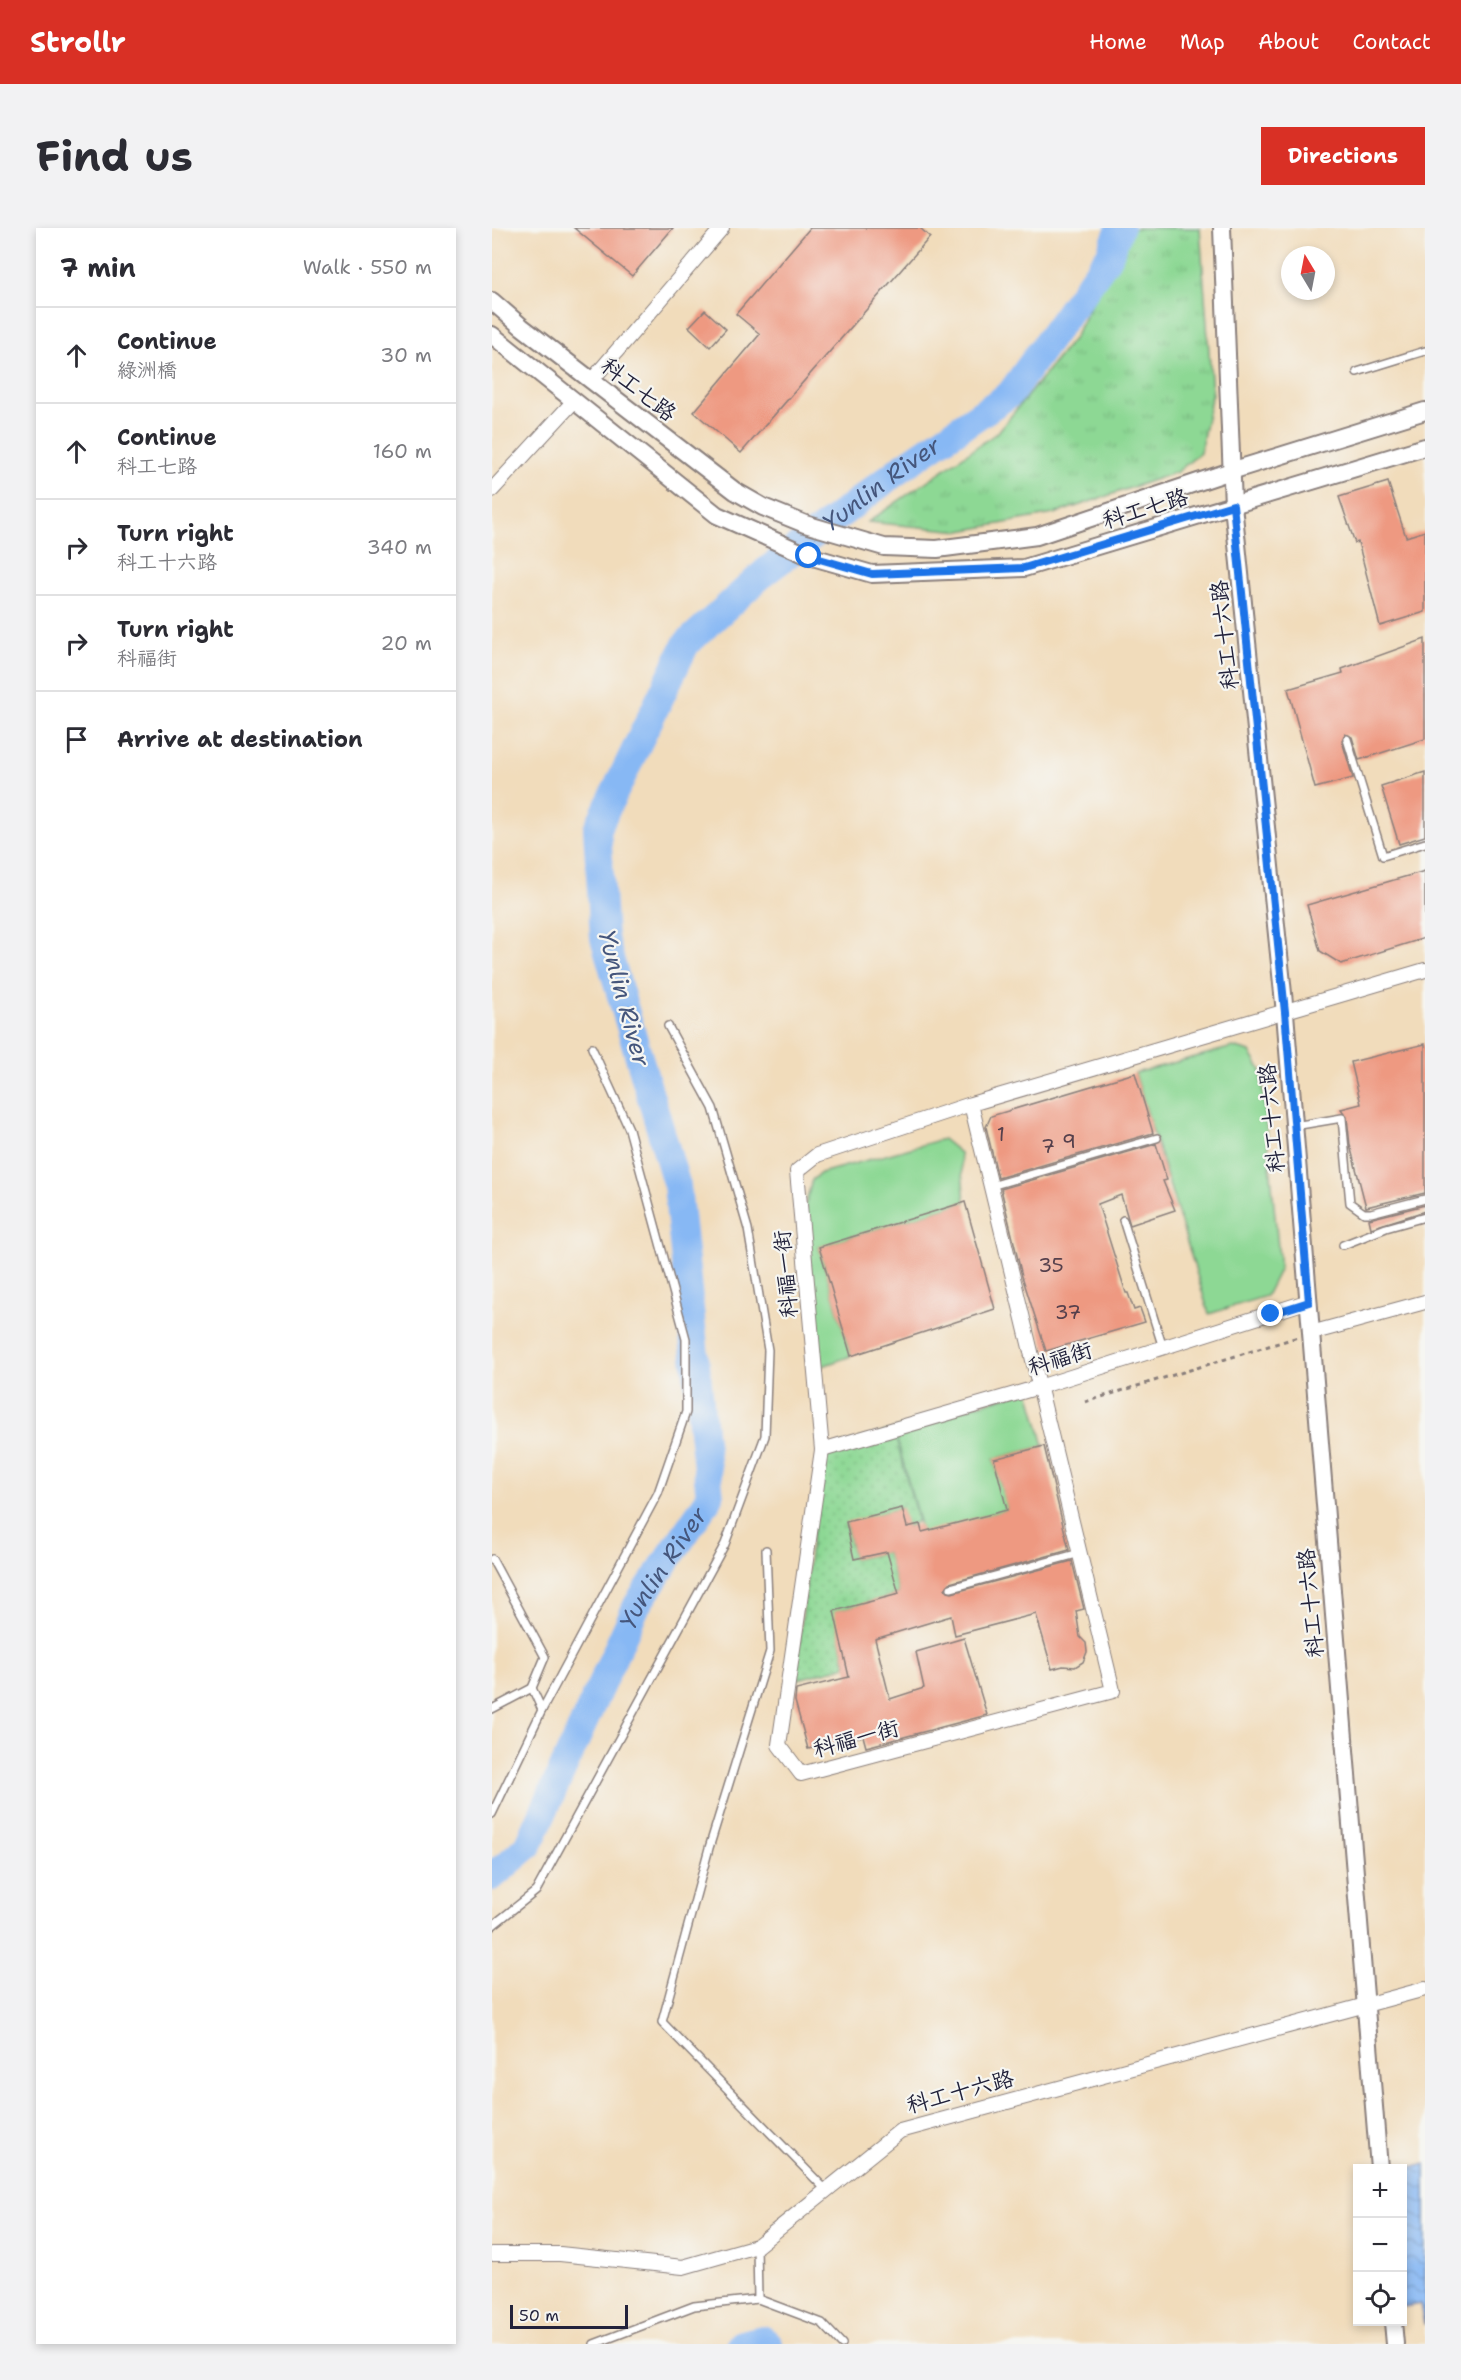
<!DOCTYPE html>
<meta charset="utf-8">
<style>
:root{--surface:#fff;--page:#f2f2f3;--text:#2b2b33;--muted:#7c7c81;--line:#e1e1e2;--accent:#d93025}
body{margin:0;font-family:"Shantell Sans","LXGW WenKai TC",sans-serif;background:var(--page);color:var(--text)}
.controls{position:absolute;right:18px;bottom:18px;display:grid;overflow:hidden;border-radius:0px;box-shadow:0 3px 9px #0003}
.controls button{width:54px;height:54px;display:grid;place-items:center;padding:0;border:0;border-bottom:2px solid var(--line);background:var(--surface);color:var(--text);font:30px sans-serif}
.compass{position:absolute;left:789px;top:18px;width:54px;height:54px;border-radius:50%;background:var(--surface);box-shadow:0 3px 9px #0003;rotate:350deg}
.scale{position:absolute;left:18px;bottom:15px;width:118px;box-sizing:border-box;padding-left:6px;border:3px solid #22223b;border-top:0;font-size:16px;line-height:21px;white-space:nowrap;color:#22223b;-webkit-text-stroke:4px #f6f6f2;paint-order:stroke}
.stop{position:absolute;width:18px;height:18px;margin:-14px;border:4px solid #1a73e8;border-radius:50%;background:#fff}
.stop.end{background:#1a73e8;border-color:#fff;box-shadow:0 2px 6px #0008}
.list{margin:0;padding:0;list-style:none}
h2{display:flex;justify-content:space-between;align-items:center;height:78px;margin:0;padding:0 24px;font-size:26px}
h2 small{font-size:20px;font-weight:400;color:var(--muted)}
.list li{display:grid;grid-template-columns:39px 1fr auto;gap:18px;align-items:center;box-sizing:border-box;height:96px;padding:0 24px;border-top:2px solid var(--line)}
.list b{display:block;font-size:22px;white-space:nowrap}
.list p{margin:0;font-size:20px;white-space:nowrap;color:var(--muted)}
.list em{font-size:20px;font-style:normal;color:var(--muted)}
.icon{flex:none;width:33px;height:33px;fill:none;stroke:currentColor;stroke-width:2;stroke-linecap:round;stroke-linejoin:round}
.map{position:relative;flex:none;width:933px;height:2116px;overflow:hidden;border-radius:0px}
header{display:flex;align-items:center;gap:36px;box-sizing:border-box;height:84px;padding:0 30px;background:var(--accent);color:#fff}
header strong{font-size:28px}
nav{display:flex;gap:33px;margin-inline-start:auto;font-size:21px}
.intro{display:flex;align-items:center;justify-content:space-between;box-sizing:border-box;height:144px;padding:0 36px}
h1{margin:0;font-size:42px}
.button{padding:15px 27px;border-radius:0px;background:var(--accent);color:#fff;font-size:21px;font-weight:700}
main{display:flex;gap:36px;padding:0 36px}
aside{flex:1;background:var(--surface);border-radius:0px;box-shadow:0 3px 9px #0003}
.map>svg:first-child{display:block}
</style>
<header>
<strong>Strollr</strong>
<nav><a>Home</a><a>Map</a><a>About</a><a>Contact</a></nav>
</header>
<div class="intro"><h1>Find us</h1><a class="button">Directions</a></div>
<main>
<aside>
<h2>7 min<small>Walk · 550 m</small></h2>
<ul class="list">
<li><svg class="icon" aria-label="ahead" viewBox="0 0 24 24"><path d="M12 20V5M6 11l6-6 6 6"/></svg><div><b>Continue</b><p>綠洲橋</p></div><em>30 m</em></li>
<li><svg class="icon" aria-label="ahead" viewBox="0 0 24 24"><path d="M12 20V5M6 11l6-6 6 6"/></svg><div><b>Continue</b><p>科工七路</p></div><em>160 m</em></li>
<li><svg class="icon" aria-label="right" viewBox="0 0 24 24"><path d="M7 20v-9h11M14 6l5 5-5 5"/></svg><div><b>Turn right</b><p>科工十六路</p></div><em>340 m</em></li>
<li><svg class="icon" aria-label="right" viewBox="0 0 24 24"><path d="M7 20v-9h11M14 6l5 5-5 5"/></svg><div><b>Turn right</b><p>科福街</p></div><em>20 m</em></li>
<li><svg class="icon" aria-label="arrive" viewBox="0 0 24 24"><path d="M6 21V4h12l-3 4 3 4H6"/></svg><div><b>Arrive at destination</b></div></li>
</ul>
</aside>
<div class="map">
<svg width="933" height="2116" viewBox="0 0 933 2116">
<defs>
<pattern id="park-tufts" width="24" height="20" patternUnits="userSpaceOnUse" patternTransform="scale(1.5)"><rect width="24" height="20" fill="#8dd894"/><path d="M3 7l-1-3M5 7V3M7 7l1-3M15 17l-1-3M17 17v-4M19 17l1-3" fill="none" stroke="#79b980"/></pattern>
<pattern id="garden-dots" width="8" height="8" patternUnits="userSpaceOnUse" patternTransform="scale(1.5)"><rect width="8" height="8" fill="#8dd894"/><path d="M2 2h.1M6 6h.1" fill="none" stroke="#79b980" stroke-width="1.8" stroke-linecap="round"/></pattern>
<pattern id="water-waves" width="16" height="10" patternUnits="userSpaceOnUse" patternTransform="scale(1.5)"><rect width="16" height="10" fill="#87b8f4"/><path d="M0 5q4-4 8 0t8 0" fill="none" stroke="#6e95c7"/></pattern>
</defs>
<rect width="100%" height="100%" fill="#f6f6f2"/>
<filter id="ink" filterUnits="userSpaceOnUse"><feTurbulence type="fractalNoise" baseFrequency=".0167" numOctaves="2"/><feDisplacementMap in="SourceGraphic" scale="12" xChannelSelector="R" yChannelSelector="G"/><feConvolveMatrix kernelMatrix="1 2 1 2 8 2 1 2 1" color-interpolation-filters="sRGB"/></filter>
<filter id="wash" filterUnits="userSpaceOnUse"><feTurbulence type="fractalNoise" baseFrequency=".008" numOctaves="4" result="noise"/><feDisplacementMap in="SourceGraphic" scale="24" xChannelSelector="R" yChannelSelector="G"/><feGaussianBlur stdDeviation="1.35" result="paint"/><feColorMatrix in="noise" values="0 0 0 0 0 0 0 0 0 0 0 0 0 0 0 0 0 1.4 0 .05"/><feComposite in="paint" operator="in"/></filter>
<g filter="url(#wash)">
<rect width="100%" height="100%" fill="#f1dcbb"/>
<!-- grass -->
<g fill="#8dd894" stroke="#587d68" stroke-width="1.5">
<polygon points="741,819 758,824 769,842 788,1040 774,1068 717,1086 643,845"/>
<polygon points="451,911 468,925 473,974 327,1019 359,1128 328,1139 312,982 320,952 329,945"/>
<polygon points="537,1162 552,1218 502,1231 515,1282 430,1305 402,1201"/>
</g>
<!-- park -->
<polygon fill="url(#park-tufts)" stroke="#587d68" stroke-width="1.5" points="638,0 708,0 720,165 708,225 685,244 562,286 469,303 376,294 506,204 582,110"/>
<!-- garden -->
<polygon fill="url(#garden-dots)" stroke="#587d68" stroke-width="1.5" points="402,1201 426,1293 415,1299 409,1280 354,1295 362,1331 395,1324 407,1366 343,1383 354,1438 303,1452 330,1222"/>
<!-- water -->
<polygon fill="url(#water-waves)" stroke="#546d98" stroke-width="1.5" points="933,1935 933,2096 932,2096 928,2076 911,2079 910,1942"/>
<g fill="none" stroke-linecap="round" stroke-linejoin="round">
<!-- river -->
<g stroke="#87b8f4" stroke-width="28">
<path id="s1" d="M0,1649L36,1618L145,1377L218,1269L185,958L112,710L105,601L194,416L273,344L415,236L518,166L617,28L628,0"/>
<polyline points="249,2116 270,2111 277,2116"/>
</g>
</g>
<g id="blocks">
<!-- building -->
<g fill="#ee9981">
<polygon points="82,0 181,0 140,48"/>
<polygon points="318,0 428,0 438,9 249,225 202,184 268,106 244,86"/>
<polygon points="213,82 234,101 218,119 197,99"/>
<polygon points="896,254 914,309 933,303 933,384 888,398 866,314 863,315 847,269"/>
<polygon points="933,411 933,511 867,532 860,509 853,506 850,513 861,550 823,560 796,461 851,445 850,441"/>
<polygon points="933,544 933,608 907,616 889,558"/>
<polygon points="933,643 933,710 849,736 828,723 815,677"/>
<polygon points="933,816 933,965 874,979 858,917 855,889 849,881 869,876 859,834"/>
<polygon points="643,845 661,905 506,950 494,899 499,888"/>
<polygon points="664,916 675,952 671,953 683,982 638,997 629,967 606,976 634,1065 636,1065 642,1082 648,1080 653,1094 554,1123 530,1048 509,961"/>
<polygon points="473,974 503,1081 359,1128 327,1019"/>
<polygon points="933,977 933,983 879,1000 877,991"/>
<polygon points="552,1218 577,1322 458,1355 453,1361 456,1364 460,1365 580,1333 592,1381 584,1383 588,1409 594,1415 595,1424 591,1434 583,1439 571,1438 560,1441 544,1386 463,1407 459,1388 383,1411 398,1471 432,1460 424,1424 472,1410 495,1487 374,1519 371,1508 316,1521 303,1473 304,1462 357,1449 342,1383 407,1366 395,1324 362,1331 354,1294 410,1280 415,1299 428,1296 430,1304 515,1282 502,1231"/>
</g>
</g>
</g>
<g filter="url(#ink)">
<use href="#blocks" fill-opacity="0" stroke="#8a7f7b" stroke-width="1.5"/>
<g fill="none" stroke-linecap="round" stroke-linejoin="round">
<!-- service casing -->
<g stroke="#8a7f7b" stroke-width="10">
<g id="service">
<polyline points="865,144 933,123"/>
<polyline points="855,511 891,628 933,615"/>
<polyline points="802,898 850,890 858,975 872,985 879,985 933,971"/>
<polyline points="499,958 665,910"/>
<polyline points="631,992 671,1120"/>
<polyline points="851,1017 894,1000 933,989"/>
<polyline points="274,1322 278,1423 217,1620 170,1794 334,1962"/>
<polyline points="0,1331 53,1429 40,1460 50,1482 0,1586"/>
<polyline points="459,1360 588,1325"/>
<polyline points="0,1481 40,1460"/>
<polyline points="50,1482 166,1265 194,1184 194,1111 137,901 100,820"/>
<polyline points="0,1698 44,1663 233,1316 273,1208 276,1122 256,1001 221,880 176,798"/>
<polyline points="265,2018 266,2071"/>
<polyline points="102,2116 202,2078 266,2071 330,2095 350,2116"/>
</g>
</g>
<!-- minor casing -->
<g stroke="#8a7f7b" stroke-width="16">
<g id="minor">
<polyline points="100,152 230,0"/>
<polyline points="0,262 82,173"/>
<polyline points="479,876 621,1463 309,1546 287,1517 330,1222 305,943 325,927 479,876 933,742"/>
<polyline points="819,1105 933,1074"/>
<polyline points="330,1222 547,1159 817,1073"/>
<polyline points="0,2026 68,2026 191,2039 265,2018 408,1903 933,1761"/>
</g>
</g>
<!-- tertiary casing -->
<g stroke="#8a7f7b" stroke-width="20">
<g id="tertiary">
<polyline points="730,0 741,277 793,785 887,1940"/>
<polyline points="0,73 30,99 243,263 271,279 313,296 392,319 445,321 545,308 739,243 933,183"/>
<polyline points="0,107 225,287 317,328 380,346 532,340 933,219"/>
<polyline points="901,2094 903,2116"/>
</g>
</g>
<!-- path -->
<polyline stroke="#8a7f7b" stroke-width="3" stroke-dasharray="4.5 4.5" stroke-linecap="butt" points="593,1174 806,1109"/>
<!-- service -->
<use href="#service" stroke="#fff" stroke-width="7"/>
<!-- minor -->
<use href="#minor" stroke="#fff" stroke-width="14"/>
<!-- tertiary -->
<use href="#tertiary" stroke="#fff" stroke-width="16"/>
</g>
</g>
<g fill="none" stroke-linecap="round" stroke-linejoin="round" filter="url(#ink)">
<!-- route -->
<polyline stroke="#1a73e8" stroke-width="8" points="317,328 380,346 532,340 741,277 793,784 817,1074 779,1086"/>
</g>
<g text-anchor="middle" stroke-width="4.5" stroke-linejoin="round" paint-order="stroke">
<!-- number labels -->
<g font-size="20" fill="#55404c">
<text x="509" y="913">1</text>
<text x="577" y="920">9</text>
<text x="556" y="925">7</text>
<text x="559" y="1044">35</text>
<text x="576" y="1091">37</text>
</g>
<!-- street labels -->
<g font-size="22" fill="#22223b" stroke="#f6f6f2">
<text transform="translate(147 161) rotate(38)" y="8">科工七路</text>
<text transform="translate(653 280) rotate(-17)" y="8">科工七路</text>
<text transform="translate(732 407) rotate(-96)" y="8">科工十六路</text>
<text transform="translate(779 890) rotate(-95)" y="8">科工十六路</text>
<text transform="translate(293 1046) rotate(-95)" y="8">科福一街</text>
<text transform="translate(568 1130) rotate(-17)" y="8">科福街</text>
<text transform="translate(818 1375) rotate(-95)" y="8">科工十六路</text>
<text transform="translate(364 1510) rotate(-15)" y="8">科福一街</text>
<text transform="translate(468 1863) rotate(-15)" y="8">科工十六路</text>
</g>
<!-- water labels -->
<g font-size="24" font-style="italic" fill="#45567c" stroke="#f6f6f2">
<text dy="8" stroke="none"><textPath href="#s1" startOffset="1581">Yunlin River</textPath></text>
<text transform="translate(132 770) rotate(75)" y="8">Yunlin River</text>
<text dy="8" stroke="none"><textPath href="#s1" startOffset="357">Yunlin River</textPath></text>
</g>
</g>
</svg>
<div class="controls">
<button>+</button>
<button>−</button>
<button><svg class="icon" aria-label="locate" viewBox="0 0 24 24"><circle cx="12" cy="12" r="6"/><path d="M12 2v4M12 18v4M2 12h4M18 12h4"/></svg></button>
</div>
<svg class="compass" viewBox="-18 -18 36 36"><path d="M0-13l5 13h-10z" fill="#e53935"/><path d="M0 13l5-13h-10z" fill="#7c7c81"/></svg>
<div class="scale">50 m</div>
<div class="stop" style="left:317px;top:328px"></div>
<div class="stop end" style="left:779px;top:1086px"></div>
</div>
</main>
